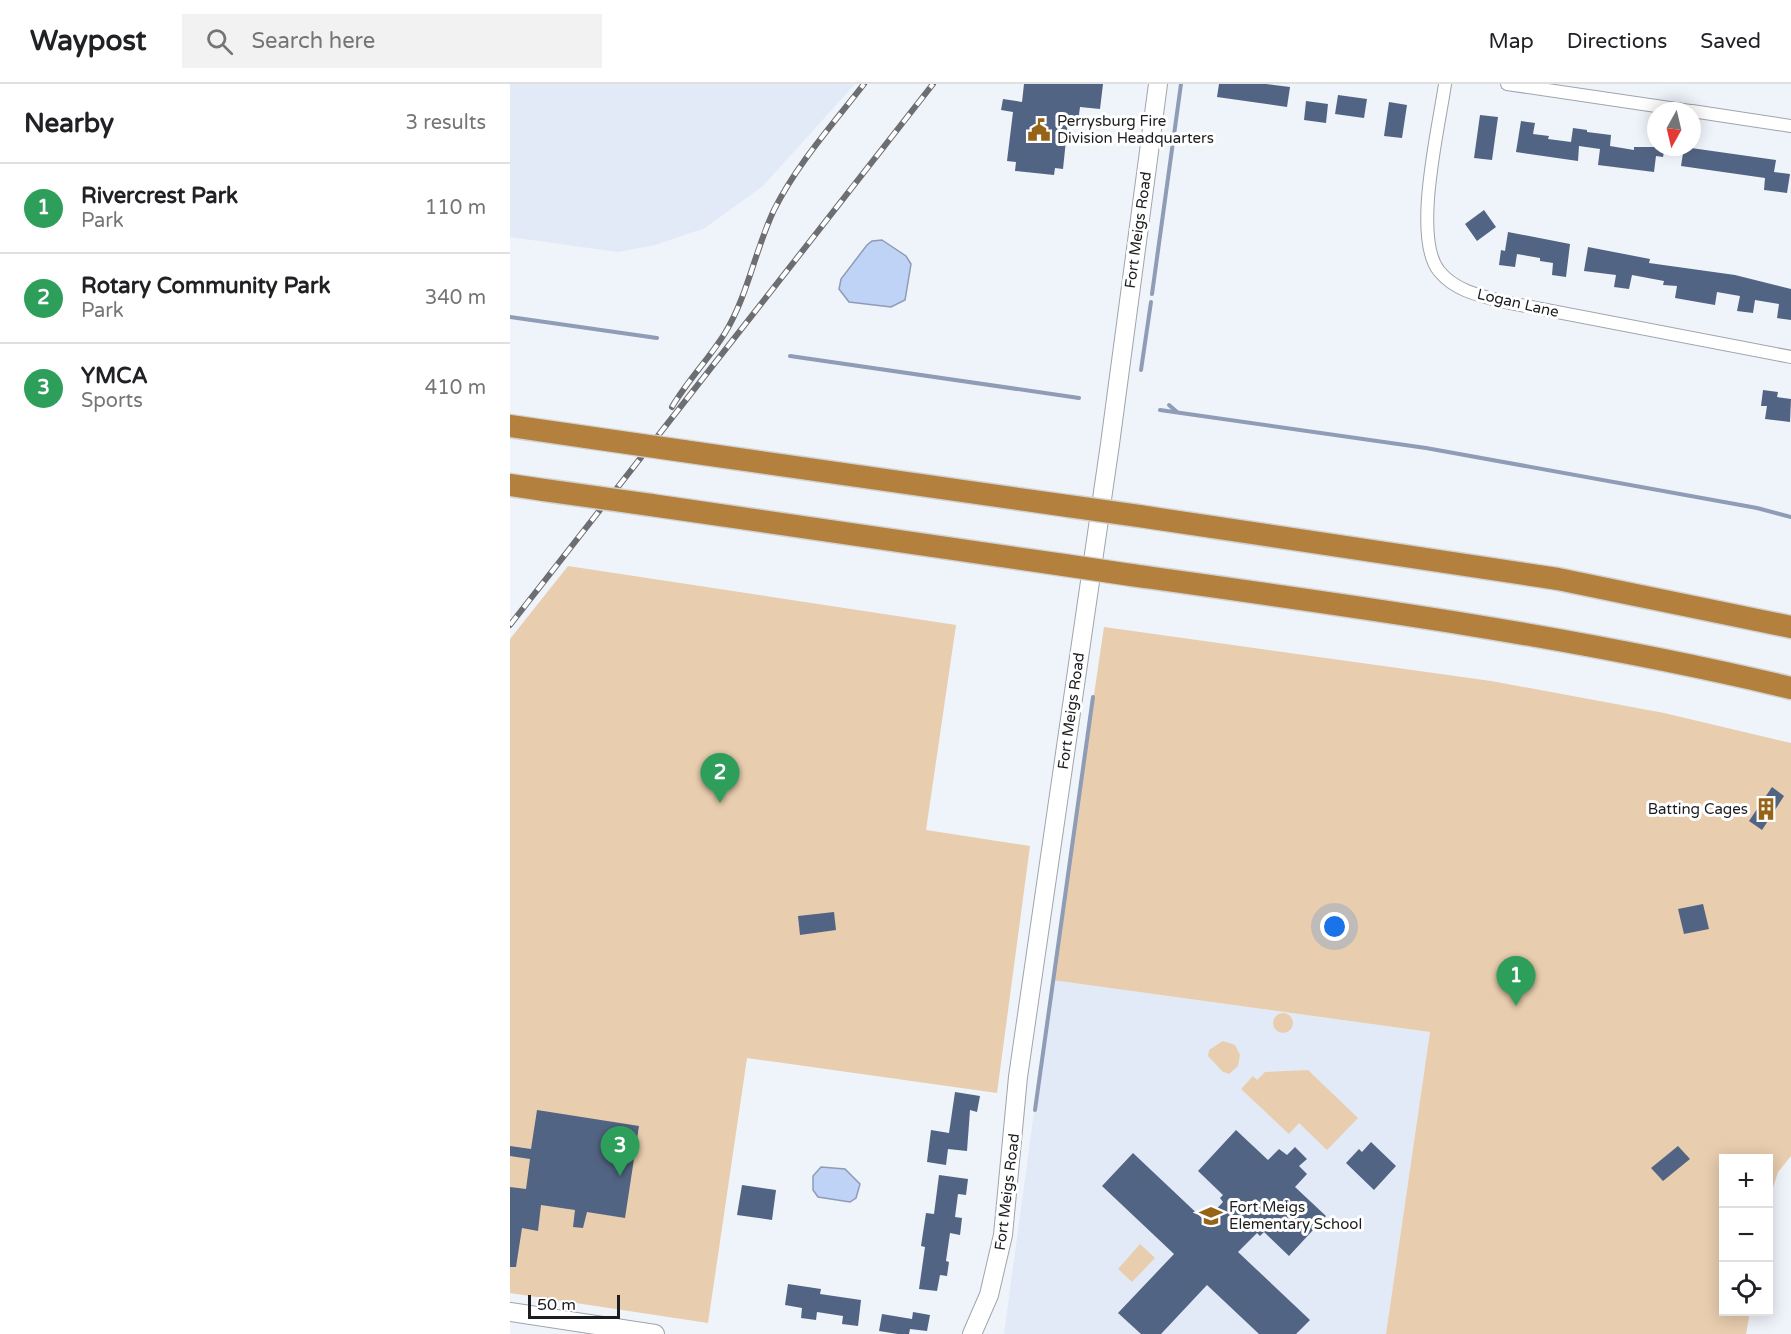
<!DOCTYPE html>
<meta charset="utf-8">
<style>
:root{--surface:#fff;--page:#f2f2f2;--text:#202124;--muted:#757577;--line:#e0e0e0;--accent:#966417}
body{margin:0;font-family:"Varela Round",sans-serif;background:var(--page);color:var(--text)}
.controls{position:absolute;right:18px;bottom:18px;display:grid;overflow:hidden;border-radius:0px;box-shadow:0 3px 15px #0003}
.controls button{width:54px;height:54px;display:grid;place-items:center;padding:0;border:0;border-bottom:2px solid var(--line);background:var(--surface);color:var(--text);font:30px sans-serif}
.compass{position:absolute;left:1137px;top:18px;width:54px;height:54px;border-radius:50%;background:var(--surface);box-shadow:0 3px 15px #0003;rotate:188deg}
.scale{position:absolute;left:18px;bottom:15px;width:92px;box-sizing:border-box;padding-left:6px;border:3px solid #1c1d20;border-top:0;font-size:16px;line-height:21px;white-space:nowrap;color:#1c1d20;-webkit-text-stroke:4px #fff;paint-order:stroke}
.you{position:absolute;left:825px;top:843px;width:21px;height:21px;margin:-15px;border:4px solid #fff;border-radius:50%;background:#1a73e8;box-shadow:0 0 0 9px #1a73e833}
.badge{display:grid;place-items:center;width:39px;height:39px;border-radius:50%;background:var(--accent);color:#fff;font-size:20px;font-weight:700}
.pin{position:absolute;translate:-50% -50px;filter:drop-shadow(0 2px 3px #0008)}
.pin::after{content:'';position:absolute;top:32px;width:21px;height:18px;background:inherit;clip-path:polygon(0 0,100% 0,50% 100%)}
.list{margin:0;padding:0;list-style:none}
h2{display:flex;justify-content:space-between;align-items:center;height:78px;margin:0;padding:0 24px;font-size:26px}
h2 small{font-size:20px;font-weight:400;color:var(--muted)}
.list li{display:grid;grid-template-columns:39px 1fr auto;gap:18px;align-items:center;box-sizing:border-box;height:90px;padding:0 24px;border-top:2px solid var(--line)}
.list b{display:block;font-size:22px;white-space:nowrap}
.list p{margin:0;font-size:20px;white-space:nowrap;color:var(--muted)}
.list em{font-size:20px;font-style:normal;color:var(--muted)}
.icon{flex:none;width:33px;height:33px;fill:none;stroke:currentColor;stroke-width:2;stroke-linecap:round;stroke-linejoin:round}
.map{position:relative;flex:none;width:1281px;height:1250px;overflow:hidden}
header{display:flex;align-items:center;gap:36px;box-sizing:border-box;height:84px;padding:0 30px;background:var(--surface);border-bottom:2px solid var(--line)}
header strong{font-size:28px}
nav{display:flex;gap:33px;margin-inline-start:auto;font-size:21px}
.search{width:420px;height:54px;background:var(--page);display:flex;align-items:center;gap:15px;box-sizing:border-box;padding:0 21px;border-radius:0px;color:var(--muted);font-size:22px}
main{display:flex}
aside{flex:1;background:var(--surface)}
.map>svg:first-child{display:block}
</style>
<header>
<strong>Waypost</strong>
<div class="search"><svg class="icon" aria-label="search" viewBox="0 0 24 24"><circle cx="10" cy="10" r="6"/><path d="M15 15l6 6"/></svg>Search here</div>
<nav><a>Map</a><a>Directions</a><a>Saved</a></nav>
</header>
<main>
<aside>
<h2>Nearby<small>3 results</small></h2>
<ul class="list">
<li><span class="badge" style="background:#2e9e5b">1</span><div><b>Rivercrest Park</b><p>Park</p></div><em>110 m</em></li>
<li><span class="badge" style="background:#2e9e5b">2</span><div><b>Rotary Community Park</b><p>Park</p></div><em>340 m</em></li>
<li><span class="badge" style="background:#2e9e5b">3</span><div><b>YMCA</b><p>Sports</p></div><em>410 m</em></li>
</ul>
</aside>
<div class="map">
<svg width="1281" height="1250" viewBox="0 0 1281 1250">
<rect width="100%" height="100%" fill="#eff3fa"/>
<!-- built -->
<g fill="#e2eaf8">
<polygon points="0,0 345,0 253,102 195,144 145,161 108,168 0,153"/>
<polygon points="542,896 920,948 876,1250 494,1250"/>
</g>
<!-- green -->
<g fill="#e8cdae">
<polygon points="58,482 446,541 416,746 520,762 487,1009 237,974 198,1239 0,1209 0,555"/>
<polygon points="594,543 981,597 1154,629 1281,659 1281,1072 1268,1088 1259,1116 1258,1074 1214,1074 1214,1228 1240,1228 1236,1250 876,1250 920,948 542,896"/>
<circle cx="773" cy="939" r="10"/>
<polygon points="713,957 725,961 730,971 728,982 719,990 713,988 698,972 699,966"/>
<polygon points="798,986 848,1034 817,1066 789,1039 779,1050 731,1005 743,992 747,996 755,988"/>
<polygon points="630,1160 645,1174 622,1198 608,1185"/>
</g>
<!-- water -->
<g fill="#bfd3f7" stroke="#8e9cb6" stroke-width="1.5">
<polygon points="372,156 396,172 401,180 395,216 381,223 339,218 329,205 331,195 357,161 362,157"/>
<polygon points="311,1083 335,1085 350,1100 346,1114 340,1118 308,1113 303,1106 303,1092"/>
</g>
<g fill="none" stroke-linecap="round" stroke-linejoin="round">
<!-- stream -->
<g stroke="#8e9cb6" stroke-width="4">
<polyline points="642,210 671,0"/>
<polyline points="0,233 147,254"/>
<polyline points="280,272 569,314"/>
<polyline points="631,286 641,218"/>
<polyline points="659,321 667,328"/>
<polyline points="650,326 916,364 1247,424 1281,433"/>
<polyline points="525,1026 583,613"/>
</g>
</g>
<!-- building -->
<g fill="#526483">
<polygon points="514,0 593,0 590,25 570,23 568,38 558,37 553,85 545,84 544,91 505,87 506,78 497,77 503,28 491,26 493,15 512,18"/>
<polygon points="709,0 756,0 780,3 777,23 707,13"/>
<polygon points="828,11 857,15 854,34 825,30"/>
<polygon points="796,17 818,20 816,39 794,36"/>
<polygon points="879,18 897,21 892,54 874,52"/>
<polygon points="970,31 988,33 982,76 964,74"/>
<polygon points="1011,37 1025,39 1023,50 1039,52 1038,55 1061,58 1063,44 1077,46 1077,48 1101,51 1100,62 1124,66 1124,63 1155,63 1153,73 1146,72 1144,88 1088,81 1090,65 1069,62 1068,77 1006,68"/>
<polygon points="1174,63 1266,76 1264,88 1280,90 1277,109 1254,106 1255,94 1171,82"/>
<polygon points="974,126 986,143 967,157 955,140"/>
<polygon points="998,148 1060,160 1056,193 1042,191 1043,179 1030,177 1030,174 1007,170 1005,183 989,181 991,166 995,167"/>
<polygon points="1078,163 1140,175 1139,179 1225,191 1281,205 1281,236 1267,234 1269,220 1245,216 1243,229 1227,227 1230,212 1207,208 1205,221 1165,214 1167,202 1153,201 1154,197 1122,191 1119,205 1104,203 1106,191 1074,187"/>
<polygon points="1253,306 1268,308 1267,313 1281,315 1280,338 1255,335 1257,322 1251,322"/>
<polygon points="1262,703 1274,712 1252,746 1239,737"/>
<polygon points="1193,820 1199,845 1174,850 1168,825"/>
<polygon points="324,828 326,846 290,851 288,832"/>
<polygon points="445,1008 470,1012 467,1028 460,1026 457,1067 438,1065 436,1081 417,1078 421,1046 439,1049"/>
<polygon points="27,1026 129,1042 115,1134 77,1128 73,1144 63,1143 65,1126 31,1121 28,1147 12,1144 6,1183 0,1183 0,1103 16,1105 20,1075 0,1072 0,1062 21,1065"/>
<polygon points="726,1046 758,1076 769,1065 777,1071 785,1063 797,1075 789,1082 797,1090 785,1103 816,1132 779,1172 754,1148 750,1152 747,1149 728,1168 800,1236 786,1250 749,1250 697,1201 651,1250 631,1250 608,1229 664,1170 592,1102 623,1069 695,1137 713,1118 710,1114 713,1111 688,1087"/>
<polygon points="861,1058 886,1082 864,1106 836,1079 849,1065 852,1068"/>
<polygon points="1168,1062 1180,1075 1153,1097 1141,1084"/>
<polygon points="429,1091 458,1095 456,1111 448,1110 445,1133 452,1134 450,1151 440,1149 436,1177 439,1178 437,1192 430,1191 427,1207 409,1205 415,1163 411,1162 416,1129 424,1130"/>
<polygon points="232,1101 266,1106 262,1136 227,1131"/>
<polygon points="278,1200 311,1205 310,1210 351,1216 348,1242 332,1240 333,1232 307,1228 306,1236 291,1234 292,1224 275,1221"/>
<polygon points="403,1228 420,1231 417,1247 400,1245 399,1250 388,1250 369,1247 372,1230 402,1235"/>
</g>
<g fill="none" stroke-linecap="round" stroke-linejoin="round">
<!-- street casing -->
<g stroke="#a0a4ab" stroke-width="14">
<g id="street">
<path d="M935,0C929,43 902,153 929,187C945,207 971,212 995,218L1281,273"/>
<polyline points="997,0 1180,27"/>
<polyline points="1182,27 1281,42"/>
</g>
</g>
<!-- secondary casing -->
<g stroke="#a0a4ab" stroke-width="20">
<g id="secondary">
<polyline points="0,1228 145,1250"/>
<polyline points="462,1250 479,1211 493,1151 508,993 600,360 648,0"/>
</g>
</g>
<!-- highway casing -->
<g stroke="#d2d2d2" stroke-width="25">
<g id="highway">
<polyline points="0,342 76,353"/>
<polyline points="173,367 558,422"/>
<polyline points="0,401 34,406"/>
<polyline points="141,421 554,481"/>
<polyline points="629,432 1048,495 1281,543"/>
<path d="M621,491C843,522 1063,552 1281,604"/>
</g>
</g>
<!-- street -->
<use href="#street" stroke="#fff" stroke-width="12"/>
<!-- secondary -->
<use href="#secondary" stroke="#fff" stroke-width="18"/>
<!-- highway -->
<use href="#highway" stroke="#b3813d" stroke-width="22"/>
<!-- rail casing -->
<g stroke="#6c6e72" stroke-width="6">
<g id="rail">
<path d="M162,323C177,297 199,275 215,249C238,211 245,166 264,126C287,80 323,40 354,0"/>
<polyline points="0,541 423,0"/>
</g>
</g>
<!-- rail -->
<use href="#rail" stroke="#fff" stroke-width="4" stroke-dasharray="11" stroke-linecap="butt"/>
<!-- highway-bridge casing -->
<g stroke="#d2d2d2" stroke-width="25" stroke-linecap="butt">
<g id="highway-bridge">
<polyline points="76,353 173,367"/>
<polyline points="34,406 141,421"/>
<polyline points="558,422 629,432"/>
<polyline points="554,481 621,491"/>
</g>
</g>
<!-- highway-bridge -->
<use href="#highway-bridge" stroke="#b3813d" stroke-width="22"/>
</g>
<!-- icons -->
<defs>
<g id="civic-bare" transform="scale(1.8)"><path d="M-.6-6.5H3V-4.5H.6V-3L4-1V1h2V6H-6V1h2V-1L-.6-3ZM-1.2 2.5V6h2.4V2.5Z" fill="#966417" stroke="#fff" stroke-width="2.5" paint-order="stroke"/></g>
<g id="building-bare" transform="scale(1.8)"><path d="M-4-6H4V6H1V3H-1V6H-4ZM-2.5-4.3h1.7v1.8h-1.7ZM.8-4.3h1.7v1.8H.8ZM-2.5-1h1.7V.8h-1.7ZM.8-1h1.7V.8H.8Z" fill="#966417" stroke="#fff" stroke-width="2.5" paint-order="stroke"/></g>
<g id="school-bare" transform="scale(1.8)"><path d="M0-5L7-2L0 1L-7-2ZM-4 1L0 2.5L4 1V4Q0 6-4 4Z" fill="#966417" stroke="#fff" stroke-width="2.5" paint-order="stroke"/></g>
</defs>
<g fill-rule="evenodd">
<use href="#civic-bare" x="529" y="46"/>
<use href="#building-bare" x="1256" y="725"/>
<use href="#school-bare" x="701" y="1132"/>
</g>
<g text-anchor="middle" stroke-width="6" stroke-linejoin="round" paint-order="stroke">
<!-- poi labels -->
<g font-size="15" fill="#1c1d20" stroke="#fff" text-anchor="start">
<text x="547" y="42">Perrysburg Fire<tspan x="547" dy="17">Division Headquarters</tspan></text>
<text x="1238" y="730" text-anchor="end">Batting Cages</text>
<text x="719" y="1128">Fort Meigs<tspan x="719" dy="17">Elementary School</tspan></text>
</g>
<!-- street labels -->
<g font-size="15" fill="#1c1d20" stroke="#fff">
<text transform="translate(628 146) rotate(-82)" y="5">Fort Meigs Road</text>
<text transform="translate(1008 219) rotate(13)" y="5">Logan Lane</text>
<text transform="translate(561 627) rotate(-82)" y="5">Fort Meigs Road</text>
<text transform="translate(497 1108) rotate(-83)" y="5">Fort Meigs Road</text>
</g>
</g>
</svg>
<div class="controls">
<button>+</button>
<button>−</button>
<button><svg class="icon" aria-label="locate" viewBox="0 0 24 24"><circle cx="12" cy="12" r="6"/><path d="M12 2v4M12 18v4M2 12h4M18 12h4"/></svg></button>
</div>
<svg class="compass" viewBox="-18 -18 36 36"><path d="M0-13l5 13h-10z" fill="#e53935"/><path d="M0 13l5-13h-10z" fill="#757577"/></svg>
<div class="scale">50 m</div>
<div class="you"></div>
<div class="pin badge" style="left:1006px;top:922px;background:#2e9e5b">1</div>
<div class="pin badge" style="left:210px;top:719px;background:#2e9e5b">2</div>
<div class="pin badge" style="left:110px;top:1092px;background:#2e9e5b">3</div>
</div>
</main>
